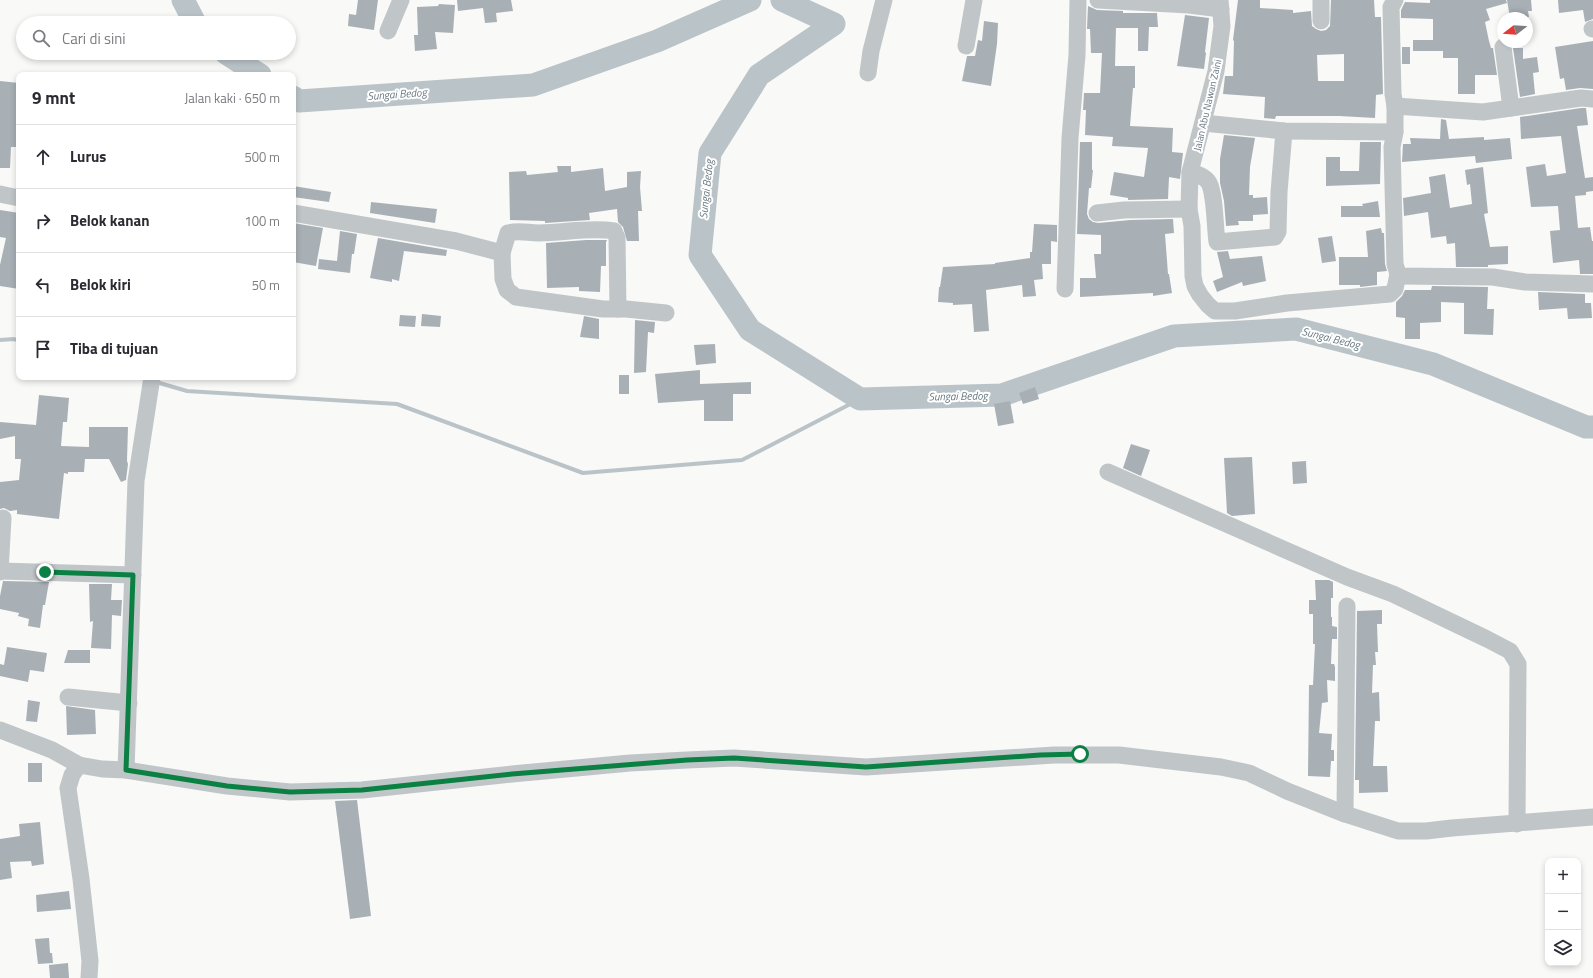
<!DOCTYPE html>
<html lang="id">
<meta charset="utf-8">
<style>
:root{--surface:#fff;--page:#f2f2f3;--text:#2b2b33;--muted:#7c7c81;--line:#e1e1e2}
body{margin:0;font-family:"Titillium Web",sans-serif;background:var(--page);color:var(--text)}
.controls{position:absolute;right:12px;bottom:12px;display:grid;overflow:hidden;border-radius:8px;box-shadow:0 2px 6px #0003}
.controls button{width:36px;height:36px;display:grid;place-items:center;padding:0;border:0;border-bottom:1px solid var(--line);background:var(--surface);color:var(--text);font:20px sans-serif}
.compass{position:absolute;left:1497px;top:12px;width:36px;height:36px;border-radius:50%;background:var(--surface);box-shadow:0 2px 6px #0003;rotate:253deg}
.stop{position:absolute;width:12px;height:12px;margin:-9px;border:3px solid #0b8043;border-radius:50%;background:#fff}
.stop.end{background:#0b8043;border-color:#fff;box-shadow:0 1px 4px #0008}
.list{margin:0;padding:0;list-style:none}
h2{display:flex;justify-content:space-between;align-items:center;height:52px;margin:0;padding:0 16px;font-size:17px}
h2 small{font-size:13px;font-weight:400;color:var(--muted)}
.list li{display:grid;grid-template-columns:26px 1fr auto;gap:12px;align-items:center;box-sizing:border-box;height:64px;padding:0 16px;border-top:1px solid var(--line)}
.list b{display:block;font-size:15px;white-space:nowrap}
.list em{font-size:13px;font-style:normal;color:var(--muted)}
.icon{flex:none;width:22px;height:22px;fill:none;stroke:currentColor;stroke-width:2;stroke-linecap:round;stroke-linejoin:round}
.map{position:relative;flex:none;width:1593px;height:978px;overflow:hidden}
.search{position:absolute;background:var(--surface);box-shadow:0 2px 6px #0003;left:16px;top:16px;width:280px;height:44px;display:flex;align-items:center;gap:10px;box-sizing:border-box;padding:0 14px;border-radius:22px;color:var(--muted);font-size:15px}
.panel{position:absolute;background:var(--surface);box-shadow:0 2px 6px #0003;left:16px;top:72px;width:280px;height:308px;border-radius:8px}
.map>svg:first-child{display:block}
</style>
<div class="map">
<svg width="1593" height="978" viewBox="0 0 1593 978">
<rect width="100%" height="100%" fill="#f9f9f7"/>
<g fill="none" stroke-linecap="round" stroke-linejoin="round">
<!-- stream -->
<g stroke="#bac4c8" stroke-width="4">
<polyline points="0,340 14,339 19,341"/>
<polyline points="156,382 187,391 397,404 583,473 742,460 860,399"/>
</g>
<!-- river -->
<g stroke="#bac4c8" stroke-width="23">
<polyline points="183,0 195,23"/>
<polyline points="782,0 834,24 759,75 710,153 700,255 750,330 860,399 1002,395 1174,336 1296,329 1433,364 1586,427 1593,427"/>
<polyline points="226,53 260,75"/>
<polyline points="293,97 299,101 533,85 657,41 750,0"/>
</g>
</g>
<!-- building -->
<g fill="#a8b0b6" fill-rule="evenodd">
<polygon points="358,0 378,0 374,30 348,26 349,14 356,15"/>
<polygon points="457,0 511,0 513,11 496,13 497,22 485,23 483,8 458,11"/>
<path d="M1238,0H1260V8L1293,10V13L1311,11L1312,26L1316,29L1321,31L1326,30L1330,26L1331,0H1374L1375,17H1381L1383,94L1376,95L1375,118L1339,116H1276L1275,119L1264,118L1265,97L1223,94L1225,76H1233L1234,41L1233,40ZM1344,54V81H1318L1317,55Z"/>
<polygon points="1430,0 1506,0 1507,3 1486,9 1490,20 1485,22 1489,41 1491,48 1493,48 1497,75 1475,75 1475,94 1458,94 1458,58 1443,58 1443,51 1413,51 1413,40 1433,40 1433,19 1401,18 1401,10 1405,2 1430,3"/>
<polygon points="1507,0 1531,0 1532,11 1528,11 1529,17 1510,18"/>
<polygon points="1558,0 1593,0 1593,19 1585,22 1583,10 1559,13"/>
<polygon points="439,4 455,5 453,33 435,32 437,49 415,51 414,35 418,35 417,7 438,6"/>
<polygon points="1088,6 1097,10 1123,11 1123,13 1157,13 1158,27 1149,27 1148,51 1138,51 1138,28 1116,28 1115,66 1135,66 1135,88 1133,88 1130,126 1173,128 1172,152 1183,153 1180,179 1169,177 1168,199 1128,200 1128,198 1110,195 1114,172 1144,177 1148,148 1112,146 1113,137 1085,135 1086,110 1083,110 1084,93 1100,93 1102,53 1091,53 1090,29 1087,29"/>
<polygon points="1185,15 1209,18 1205,52 1206,53 1204,69 1177,66"/>
<polygon points="984,21 998,23 997,44 991,86 962,81 967,56 975,56 978,40 982,41"/>
<polygon points="1593,41 1593,89 1580,88 1566,90 1564,78 1560,79 1555,47"/>
<rect x="1402" y="47" width="8" height="17"/>
<polygon points="1513,48 1523,48 1523,59 1537,57 1539,72 1533,73 1535,94 1520,97"/>
<polygon points="0,81 19,83 19,147 11,147 10,168 0,168"/>
<polygon points="1581,108 1586,108 1588,125 1577,126 1584,172 1585,178 1593,177 1593,191 1586,192 1586,195 1575,196 1578,228 1590,227 1592,241 1593,241 1593,274 1580,274 1579,260 1553,263 1550,231 1560,230 1558,206 1531,207 1526,167 1545,164 1547,176 1566,173 1561,136 1521,139 1520,117"/>
<polygon points="1441,119 1446,120 1449,139 1484,137 1484,140 1510,138 1512,159 1476,163 1475,156 1402,162 1403,144 1411,144 1410,138 1440,139"/>
<polygon points="1224,135 1255,138 1250,167 1249,195 1253,195 1253,198 1267,197 1268,214 1253,215 1253,221 1238,221 1239,225 1226,226 1224,201 1220,183 1220,159"/>
<polygon points="1080,142 1092,142 1092,170 1093,170 1091,188 1089,188 1087,214 1089,219 1093,222 1098,223 1130,220 1173,219 1174,233 1165,234 1168,274 1169,274 1172,293 1153,296 1153,293 1080,297 1080,278 1096,278 1094,254 1101,254 1101,235 1077,234"/>
<polygon points="1360,142 1381,142 1380,184 1326,186 1326,157 1340,157 1340,171 1359,171"/>
<polygon points="557,166 571,166 571,172 603,168 605,191 627,187 627,172 641,171 640,187 642,211 638,211 639,241 627,241 623,227 618,222 617,209 589,213 590,220 545,223 545,221 510,220 509,172 526,171 527,175 558,172"/>
<polygon points="1483,167 1488,213 1484,214 1490,247 1508,246 1508,264 1488,265 1488,267 1456,267 1455,243 1447,244 1446,236 1431,238 1428,212 1404,216 1403,198 1431,193 1429,177 1445,174 1450,208 1472,204 1470,184 1467,185 1465,170"/>
<polygon points="293,186 331,192 329,202 293,197"/>
<polygon points="1378,201 1380,217 1341,217 1341,206 1363,206 1362,204"/>
<polygon points="371,202 437,209 435,223 370,213"/>
<polygon points="0,210 19,213 19,289 0,286 0,265 6,238 0,237"/>
<polygon points="293,223 323,228 316,266 293,262"/>
<polygon points="1034,224 1057,225 1057,242 1051,241 1051,264 1042,264 1043,279 1034,280 1036,296 1023,297 1022,285 986,290 989,331 974,332 972,304 953,305 953,303 938,302 939,287 940,287 943,267 995,264 995,263 1030,258 1030,252 1032,252"/>
<polygon points="1381,228 1382,233 1384,233 1385,264 1387,271 1377,272 1377,285 1360,287 1360,285 1339,285 1339,257 1368,257 1366,231"/>
<polygon points="340,231 357,234 354,254 352,254 350,273 318,269 319,259 337,261"/>
<polygon points="1332,236 1336,261 1322,263 1318,238"/>
<polygon points="378,238 447,250 446,256 404,251 399,281 392,279 392,282 370,278"/>
<polygon points="586,240 607,240 606,242 606,266 601,266 600,292 579,291 579,287 547,288 546,243"/>
<polygon points="1228,251 1230,259 1262,256 1266,281 1243,286 1242,282 1217,292 1213,281 1223,277 1217,252"/>
<polygon points="1432,286 1488,287 1487,309 1494,309 1493,335 1464,334 1464,303 1441,302 1441,322 1420,323 1420,339 1405,339 1405,318 1396,317 1396,302 1402,296 1405,290 1431,290"/>
<polygon points="1538,292 1585,294 1585,303 1591,303 1592,318 1568,319 1567,308 1539,310"/>
<polygon points="422,314 441,316 440,327 421,326"/>
<polygon points="400,315 416,316 415,327 399,326"/>
<polygon points="584,316 599,319 599,339 580,337"/>
<polygon points="635,320 655,322 654,333 648,332 646,372 634,373"/>
<polygon points="715,344 716,363 696,365 694,345"/>
<polygon points="700,370 700,384 751,382 751,394 733,394 733,421 704,421 704,400 658,403 655,374"/>
<rect x="619" y="375" width="10" height="19"/>
<polygon points="1035,387 1039,399 1023,404 1019,393"/>
<polygon points="39,395 69,398 67,422 63,422 61,446 89,447 89,427 128,427 127,461 128,464 126,480 121,482 109,459 85,459 84,472 68,472 68,474 64,473 59,519 17,514 17,510 10,511 4,508 0,509 0,482 19,480 21,459 15,459 15,436 0,439 0,422 36,425"/>
<polygon points="1010,401 1014,423 998,426 994,404"/>
<polygon points="1131,444 1150,450 1141,476 1123,468"/>
<polygon points="1252,457 1255,514 1232,516 1227,513 1224,458"/>
<polygon points="1306,461 1307,483 1293,484 1292,462"/>
<polygon points="1315,580 1329,580 1333,582 1333,598 1331,598 1331,617 1332,617 1332,626 1337,627 1337,639 1332,639 1331,664 1334,664 1335,667 1335,681 1327,680 1328,702 1322,703 1319,733 1332,734 1331,750 1334,750 1334,761 1331,761 1330,777 1308,776 1309,685 1313,685 1315,644 1313,644 1313,614 1309,614 1309,600 1316,600"/>
<polygon points="3,581 49,582 45,605 43,605 40,628 28,626 29,619 18,616 19,613 0,609 0,596"/>
<polygon points="89,584 112,584 111,600 122,600 121,616 112,615 111,649 91,648 93,621 90,622"/>
<polygon points="1382,610 1382,624 1377,624 1378,652 1375,652 1376,665 1373,665 1372,693 1379,692 1380,721 1375,721 1373,766 1387,766 1388,792 1359,793 1359,780 1355,780 1357,611"/>
<polygon points="7,647 47,653 44,672 30,670 28,682 0,676 0,664 4,665"/>
<polygon points="68,650 90,650 90,663 64,663"/>
<polygon points="28,700 40,702 37,722 26,721"/>
<polygon points="66,706 95,710 96,734 67,735"/>
<rect x="28" y="763" width="14" height="19"/>
<polygon points="357,800 371,916 350,919 335,801"/>
<polygon points="40,822 44,864 32,866 31,861 10,862 12,878 0,880 0,839 20,836 19,824"/>
<polygon points="69,891 71,909 37,912 36,895"/>
<polygon points="49,938 50,953 52,953 53,963 38,964 35,939"/>
<polygon points="68,963 69,978 50,978 49,965"/>
</g>
<g fill="none" stroke-linecap="round" stroke-linejoin="round">
<!-- minor -->
<g stroke="#c0c5c8" stroke-width="17">
<polyline points="1098,0 1189,5 1221,9"/>
<polyline points="1220,0 1222,26 1216,71 1190,172 1189,209 1192,226 1193,276 1195,286 1200,295 1208,305 1215,311 1235,311 1287,303 1390,294 1395,289 1398,274"/>
<polyline points="1321,0 1321,21"/>
<polyline points="1395,0 1391,7 1393,94 1395,106"/>
<polyline points="1592,29 1593,29"/>
<polyline points="388,31 401,0"/>
<polyline points="966,46 974,0"/>
<polyline points="1503,47 1511,108"/>
<polyline points="868,73 871,51 884,0"/>
<polyline points="1203,123 1284,131 1395,132 1395,106 1483,112 1581,98 1593,99"/>
<polyline points="1395,132 1392,147 1395,264 1398,274 1400,276 1493,277 1525,282 1593,284"/>
<path d="M1190,172C1197,174 1205,176 1209,183C1215,194 1215,228 1217,242L1275,237L1278,232L1279,192L1284,131"/>
<polyline points="0,194 19,198"/>
<polyline points="293,213 456,241 502,253 503,279 507,290 516,297 603,309 626,309 666,313"/>
<polyline points="1097,213 1124,210 1189,209"/>
<path d="M502,253L508,233C519,230 528,233 539,233C564,233 589,227 614,231L617,238L618,309"/>
<polyline points="1065,289 1070,138 1077,55 1078,0"/>
<polyline points="1108,472 1347,577 1393,594 1487,639 1510,651 1518,664 1517,824"/>
<polyline points="1,571 133,575"/>
<polyline points="0,572 3,518"/>
<polyline points="68,697 129,703"/>
<polyline points="0,730 52,750 79,765"/>
<polyline points="126,770 136,481 152,377"/>
<polyline points="1345,814 1347,606"/>
<polyline points="89,978 90,961 81,879 68,788 72,775 79,765 102,769 126,770 227,786 290,792 362,790 512,774 630,763 687,760 734,758 866,767 1054,755 1119,755 1221,767 1249,773 1287,791 1345,814 1398,831 1426,831 1452,828 1593,817"/>
</g>
</g>
<g fill="none" stroke-linecap="round" stroke-linejoin="round">
<!-- route -->
<polyline stroke="#0b8043" stroke-width="5" points="45,572 133,575 126,770 227,786 290,792 362,790 512,774 687,760 734,758 866,767 1040,755 1080,754"/>
</g>
<g text-anchor="middle" stroke-width="4" stroke-linejoin="round" paint-order="stroke">
<!-- street labels -->
<g font-size="10" fill="#667480" stroke="#fff">
<text transform="translate(1207 105) rotate(-77)" y="4">Jalan Abu Nawan Zaini</text>
</g>
<!-- water labels -->
<g font-size="11" font-style="italic" fill="#677981" stroke="#fff">
<text transform="translate(397 94) rotate(-4)" y="4">Sungai Bedog</text>
<text transform="translate(706 189) rotate(-84)" y="4">Sungai Bedog</text>
<text transform="translate(1331 338) rotate(14)" y="4">Sungai Bedog</text>
<text transform="translate(958 396) rotate(-1)" y="4">Sungai Bedog</text>
</g>
</g>
</svg>
<div class="controls">
<button>+</button>
<button>−</button>
<button><svg class="icon" aria-label="layers" viewBox="0 0 24 24"><path d="M12 4l9 5-9 5-9-5zM3 14l9 5 9-5"/></svg></button>
</div>
<svg class="compass" viewBox="-18 -18 36 36"><path d="M0-13l5 13h-10z" fill="#e53935"/><path d="M0 13l5-13h-10z" fill="#7c7c81"/></svg>
<div class="stop" style="left:1080px;top:754px"></div>
<div class="stop end" style="left:45px;top:572px"></div>
<div class="search"><svg class="icon" aria-label="search" viewBox="0 0 24 24"><circle cx="10" cy="10" r="6"/><path d="M15 15l6 6"/></svg>Cari di sini</div>
<section class="panel">
<h2>9 mnt<small>Jalan kaki · 650 m</small></h2>
<ul class="list">
<li><svg class="icon" aria-label="ahead" viewBox="0 0 24 24"><path d="M12 20V5M6 11l6-6 6 6"/></svg><div><b>Lurus</b></div><em>500 m</em></li>
<li><svg class="icon" aria-label="right" viewBox="0 0 24 24"><path d="M7 20v-9h11M14 6l5 5-5 5"/></svg><div><b>Belok kanan</b></div><em>100 m</em></li>
<li><svg class="icon" aria-label="left" viewBox="0 0 24 24"><path d="M17 20v-9H6M10 6l-5 5 5 5"/></svg><div><b>Belok kiri</b></div><em>50 m</em></li>
<li><svg class="icon" aria-label="arrive" viewBox="0 0 24 24"><path d="M6 21V4h12l-3 4 3 4H6"/></svg><div><b>Tiba di tujuan</b></div></li>
</ul>
</section>
</div>
